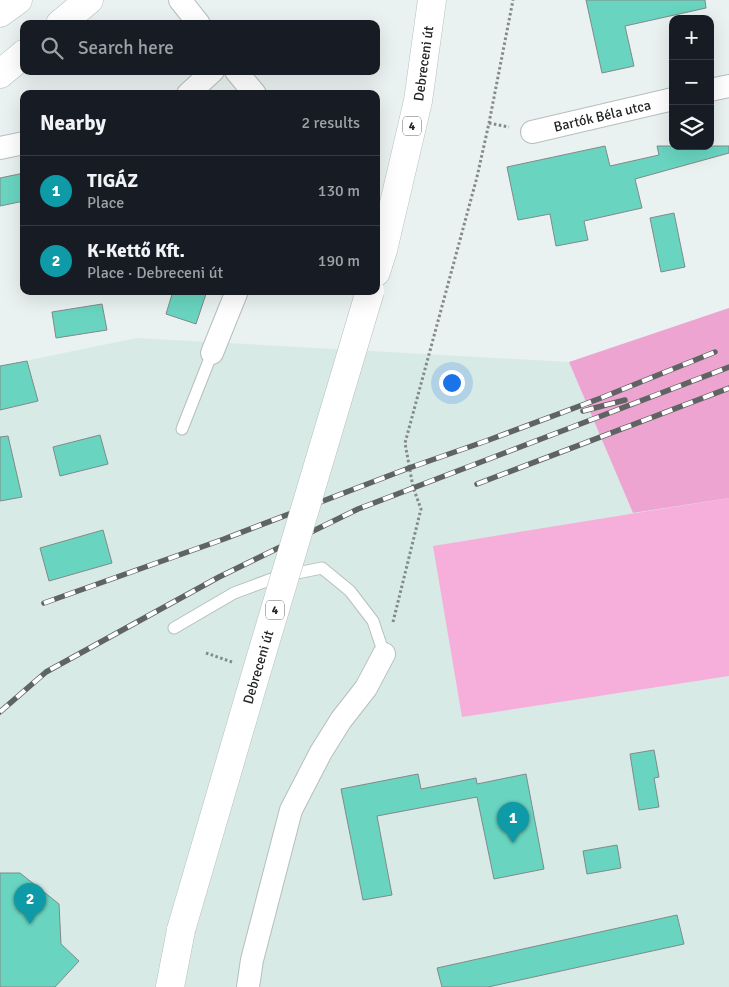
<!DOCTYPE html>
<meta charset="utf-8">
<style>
:root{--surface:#171b24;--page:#20242c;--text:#f1f3f6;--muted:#9ea1a6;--line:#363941;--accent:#d93025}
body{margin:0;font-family:Signika,sans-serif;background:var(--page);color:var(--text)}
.controls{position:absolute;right:15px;top:15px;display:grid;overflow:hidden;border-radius:10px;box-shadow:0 5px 20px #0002}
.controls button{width:45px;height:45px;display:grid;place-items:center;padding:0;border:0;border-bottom:1px solid var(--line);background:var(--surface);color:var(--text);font:25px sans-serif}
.you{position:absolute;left:451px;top:382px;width:18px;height:18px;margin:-12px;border:4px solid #fff;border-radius:50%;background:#1a73e8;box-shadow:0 0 0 8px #1a73e833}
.badge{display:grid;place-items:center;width:32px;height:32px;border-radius:50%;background:var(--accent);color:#fff;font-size:16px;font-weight:700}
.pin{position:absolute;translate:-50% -41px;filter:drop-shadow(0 1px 2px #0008)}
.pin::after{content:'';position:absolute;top:26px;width:18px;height:15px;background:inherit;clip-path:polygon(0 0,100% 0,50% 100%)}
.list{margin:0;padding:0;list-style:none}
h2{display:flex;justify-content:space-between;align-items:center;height:65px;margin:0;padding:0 20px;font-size:21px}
h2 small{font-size:16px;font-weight:400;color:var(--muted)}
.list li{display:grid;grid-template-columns:32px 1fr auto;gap:15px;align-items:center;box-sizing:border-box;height:70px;padding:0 20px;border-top:1px solid var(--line)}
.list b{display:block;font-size:19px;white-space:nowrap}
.list p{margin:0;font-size:16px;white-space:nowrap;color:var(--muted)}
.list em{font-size:16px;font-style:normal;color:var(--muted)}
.icon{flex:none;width:28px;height:28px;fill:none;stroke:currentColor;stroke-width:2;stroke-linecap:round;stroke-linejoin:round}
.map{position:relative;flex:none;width:729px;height:987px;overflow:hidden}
.search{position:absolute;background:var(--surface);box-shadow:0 5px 20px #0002;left:20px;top:20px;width:360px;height:55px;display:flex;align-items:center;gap:12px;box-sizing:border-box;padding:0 18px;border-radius:10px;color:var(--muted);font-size:19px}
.panel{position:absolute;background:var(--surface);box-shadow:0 5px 20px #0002;left:20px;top:90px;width:360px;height:205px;border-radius:10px}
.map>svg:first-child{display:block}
</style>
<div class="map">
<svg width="729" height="987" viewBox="0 0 729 987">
<rect width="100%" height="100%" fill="#e9f2f0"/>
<!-- built -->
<polygon fill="#d7eae5" points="137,338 569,362 633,513 729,498 729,987 0,987 0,366"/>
<!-- green -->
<polygon fill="#f6afda" points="729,498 729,676 462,717 433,546"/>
<!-- forest -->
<polygon fill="#eea4d1" points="729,308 729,498 633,513 569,362"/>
<!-- building -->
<g fill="#69d5c1" stroke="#818a88">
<polygon points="586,0 705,0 706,8 625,26 634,66 602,73"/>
<polygon points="605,146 610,166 659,155 657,146 729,146 729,153 635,179 642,208 584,221 588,240 556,246 550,214 518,220 507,167"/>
<polygon points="24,173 24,201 0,206 0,178"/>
<polygon points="674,213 685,267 661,272 650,218"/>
<polygon points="173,291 207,291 196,324 166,314"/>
<polygon points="102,304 107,330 56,338 52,312"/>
<polygon points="27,361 38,401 0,410 0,366"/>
<polygon points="100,435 108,464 60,476 53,447"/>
<polygon points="8,436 22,497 0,501 0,437"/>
<polygon points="103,530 112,563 49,581 40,548"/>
<polygon points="654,750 659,777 654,778 659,807 639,810 630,754"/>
<polygon points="418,774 421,789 476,778 477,784 526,774 544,869 494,879 477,797 377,816 392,895 363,900 341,789"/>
<polygon points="617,845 621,868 587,874 583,851"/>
<polygon points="0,873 20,873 59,904 61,944 79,961 55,987 0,987"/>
<polygon points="677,915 684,944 488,987 442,987 437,968"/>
</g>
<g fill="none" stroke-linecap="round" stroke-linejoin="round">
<!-- lane casing -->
<g stroke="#b6bfbd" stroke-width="13">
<g id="lane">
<polyline points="182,429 212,353"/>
<polyline points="174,628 234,593 277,577 322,568 350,591 373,621 384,654"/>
</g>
</g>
<!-- street casing -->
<g stroke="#b6bfbd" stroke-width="24">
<g id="street">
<polyline points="180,0 199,24"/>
<polyline points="236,71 255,94"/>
<polyline points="710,90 729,86"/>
<polyline points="188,94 213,71"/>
<path id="s1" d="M532,132L673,99"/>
<polyline points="0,148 24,143"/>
<polyline points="212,353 237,291"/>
<polyline points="248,987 252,960 291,810 321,752 341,720 366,688 384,654"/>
</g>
</g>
<!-- secondary casing -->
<g stroke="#b6bfbd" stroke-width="29">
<g id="secondary">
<polyline points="0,13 18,0"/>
<polyline points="60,24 89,0"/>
<polyline points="0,74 24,54"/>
</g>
</g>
<!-- primary casing -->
<g stroke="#b6bfbd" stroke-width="29">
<g id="primary">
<path id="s2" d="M376,272L383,250L418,101L432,0"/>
<polyline points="170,987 181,930"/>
</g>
</g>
<!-- path -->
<g stroke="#848a89" stroke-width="3" stroke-dasharray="2.5 2.5" stroke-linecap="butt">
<polyline points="489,123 509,127"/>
<polyline points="393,622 421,509 413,487 405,443 477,177 489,123 513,0"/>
<polyline points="206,653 232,662"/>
</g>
<!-- lane -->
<use href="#lane" stroke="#fff" stroke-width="11"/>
<!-- street -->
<use href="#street" stroke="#fff" stroke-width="22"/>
<!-- secondary -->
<use href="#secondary" stroke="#fff" stroke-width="28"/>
<!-- primary -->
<use href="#primary" stroke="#fff" stroke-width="28"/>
<!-- rail casing -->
<g stroke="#5f6463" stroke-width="5.5">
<g id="rail">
<polyline points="583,411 625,400"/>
<polyline points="477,484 729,388"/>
<polyline points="44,603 224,539 409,468 486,441 601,398 715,352"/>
<polyline points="0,712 46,672 219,577 358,509 729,367"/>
</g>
</g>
<!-- rail -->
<use href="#rail" stroke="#fff" stroke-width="4" stroke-dasharray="11" stroke-linecap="butt"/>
<!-- primary-bridge casing -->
<g stroke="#b6bfbd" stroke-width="29" stroke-linecap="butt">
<g id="primary-bridge">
<path id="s3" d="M181,930L257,670L370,291"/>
</g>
</g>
<!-- primary-bridge -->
<use href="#primary-bridge" stroke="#fff" stroke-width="28"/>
</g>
<g text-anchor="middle" stroke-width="4" stroke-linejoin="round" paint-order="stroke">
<!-- shield labels -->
<g fill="#fff" stroke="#646666" stroke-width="1">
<rect x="403" y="116.5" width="18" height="19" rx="4"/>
<rect x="266" y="600.5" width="18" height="19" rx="4"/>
</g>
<g font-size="12" font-weight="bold" fill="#222524">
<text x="412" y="130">4</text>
<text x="275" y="614">4</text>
</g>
<!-- street labels -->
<g font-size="14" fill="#222524" stroke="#fff">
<text dy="5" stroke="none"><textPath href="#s2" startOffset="214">Debreceni út</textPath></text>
<text dy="5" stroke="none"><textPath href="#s1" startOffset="72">Bartók Béla utca</textPath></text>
<text dy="5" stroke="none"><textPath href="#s3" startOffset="274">Debreceni út</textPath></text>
</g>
</g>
</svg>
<div class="controls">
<button>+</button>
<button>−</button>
<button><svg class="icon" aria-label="layers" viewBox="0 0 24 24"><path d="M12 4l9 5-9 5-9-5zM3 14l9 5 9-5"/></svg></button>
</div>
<div class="you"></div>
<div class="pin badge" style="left:513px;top:843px;background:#0f9aa8">1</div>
<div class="pin badge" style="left:30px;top:924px;background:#0f9aa8">2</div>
<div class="search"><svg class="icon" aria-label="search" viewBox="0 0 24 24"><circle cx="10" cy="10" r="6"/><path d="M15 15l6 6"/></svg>Search here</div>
<section class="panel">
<h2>Nearby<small>2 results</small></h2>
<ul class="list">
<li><span class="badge" style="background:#0f9aa8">1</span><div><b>TIGÁZ</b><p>Place</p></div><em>130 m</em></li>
<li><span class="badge" style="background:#0f9aa8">2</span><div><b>K-Kettő Kft.</b><p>Place · Debreceni út</p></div><em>190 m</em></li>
</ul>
</section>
</div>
